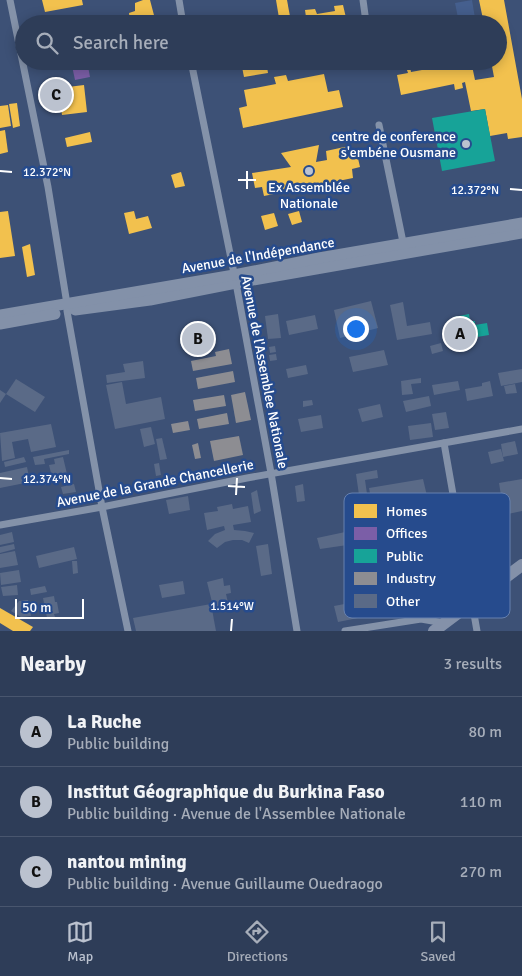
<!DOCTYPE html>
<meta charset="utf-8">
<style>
:root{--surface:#2e3d58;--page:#3a4861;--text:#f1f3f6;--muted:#a7aeba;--line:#49566e;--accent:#bbc2cf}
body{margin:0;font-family:Signika,sans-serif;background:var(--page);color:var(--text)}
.scale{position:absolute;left:15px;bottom:12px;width:69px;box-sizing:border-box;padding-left:5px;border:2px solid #fff;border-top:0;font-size:14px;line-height:18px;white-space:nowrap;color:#fff;-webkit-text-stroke:4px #264b8d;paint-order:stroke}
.you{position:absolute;left:355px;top:328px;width:18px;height:18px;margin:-12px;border:4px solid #fff;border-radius:50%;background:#1a73e8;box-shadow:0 0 0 8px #1a73e833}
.badge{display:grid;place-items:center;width:32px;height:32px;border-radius:50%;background:var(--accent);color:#111;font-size:16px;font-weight:700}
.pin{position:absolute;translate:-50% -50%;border:2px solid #fff;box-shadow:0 1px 5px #0006}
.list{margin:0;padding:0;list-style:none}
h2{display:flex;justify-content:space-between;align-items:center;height:65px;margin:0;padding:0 20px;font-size:21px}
h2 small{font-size:16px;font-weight:400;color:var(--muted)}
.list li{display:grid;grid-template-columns:32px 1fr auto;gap:15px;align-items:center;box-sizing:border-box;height:70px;padding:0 20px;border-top:1px solid var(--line)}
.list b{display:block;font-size:19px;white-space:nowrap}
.list p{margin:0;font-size:16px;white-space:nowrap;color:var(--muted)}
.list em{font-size:16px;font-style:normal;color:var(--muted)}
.icon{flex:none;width:28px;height:28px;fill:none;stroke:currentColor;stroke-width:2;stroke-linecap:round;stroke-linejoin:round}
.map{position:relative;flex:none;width:522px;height:631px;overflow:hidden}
.search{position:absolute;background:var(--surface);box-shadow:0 2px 12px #0003;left:15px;right:15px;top:15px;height:55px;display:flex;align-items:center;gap:12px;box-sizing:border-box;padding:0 18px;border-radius:28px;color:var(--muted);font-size:19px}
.sheet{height:275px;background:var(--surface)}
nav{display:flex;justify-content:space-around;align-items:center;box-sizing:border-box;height:70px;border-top:1px solid var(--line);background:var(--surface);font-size:14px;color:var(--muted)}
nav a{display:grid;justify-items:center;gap:2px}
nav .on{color:var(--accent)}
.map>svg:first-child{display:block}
</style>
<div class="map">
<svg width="522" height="631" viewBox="0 0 522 631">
<rect width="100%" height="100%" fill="#3d5176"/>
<!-- water -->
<polygon fill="#455f8e" points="472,0 476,24 466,24 465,16 458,18 455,3"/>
<!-- homes -->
<g fill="#f2c14e">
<polygon points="42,0 82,0 83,5 45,12"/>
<polygon points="143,0 150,0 155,19 149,21 148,19 130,22 129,13 135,11 135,3"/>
<polygon points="276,0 287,0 291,22 280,24"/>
<polygon points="479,0 504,0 522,99 522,137 508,139 507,133 490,136 485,109 471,111 465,82 462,83 463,88 455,90 454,84 401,95 397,75 408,73 406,67 394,69 392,61 415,61 416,65 410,67 411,72 471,61 475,80 494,77 491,61 498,61 498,24 484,24"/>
<polygon points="343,5 347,22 334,24 307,24 305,10 315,9 317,14 335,11 334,6"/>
<polygon points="401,15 403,24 385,24 384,20 395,18 394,16"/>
<polygon points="266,61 268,73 244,77 241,62"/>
<polygon points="297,61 319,61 319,64 299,68"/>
<polygon points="324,74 328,92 339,90 343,107 243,128 239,108 247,106 244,90 276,84 274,77 286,75 288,81"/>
<polygon points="84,85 87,112 62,115 60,102 70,101 68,87"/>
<polygon points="17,103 20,126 13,128 9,104"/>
<polygon points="8,105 11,126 0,128 0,106"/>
<polygon points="465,128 467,139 454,141 452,130"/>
<polygon points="5,130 8,152 0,154 0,131"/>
<polygon points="90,132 92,142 67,147 65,138"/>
<polygon points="319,145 316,162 327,160 326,151 349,146 351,155 357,154 360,167 352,169 353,178 264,196 262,187 255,188 252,173 291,167 281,153"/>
<polygon points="181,172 185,186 175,188 171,175"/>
<polygon points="8,211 15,256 0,258 0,212"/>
<polygon points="134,211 136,219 148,216 152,228 129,234 124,213"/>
<polygon points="299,211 302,222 292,225 288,214"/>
<polygon points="274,213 278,226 265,230 261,216"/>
<polygon points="30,244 35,275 27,277 22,247"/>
<polygon points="0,608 33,627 30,631 13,631 0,623"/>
</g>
<!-- offices -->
<polygon fill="#7b5ea7" points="71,61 87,61 90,77 75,80"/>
<!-- public -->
<g fill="#17a398">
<polygon points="485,109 495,161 442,171 432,118"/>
<polygon points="469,314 470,321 475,321 475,325 487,323 489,335 471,338 473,345 459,347 454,317"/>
</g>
<!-- industry -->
<g fill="#8d8d92">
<polygon points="229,349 232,364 193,371 191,361 216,356 215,352"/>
<polygon points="233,371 235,382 198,389 196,378"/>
<polygon points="245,392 251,420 236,423 231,395"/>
<polygon points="224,395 226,406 195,411 193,400"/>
<polygon points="227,413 229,424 199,429 197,419"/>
<polygon points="188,421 190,430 173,433 171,424"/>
<polygon points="239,436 243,455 214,461 210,441"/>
<polygon points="198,443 201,458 195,459 192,445"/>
</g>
<!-- building -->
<g fill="#5a6a87">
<polygon points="371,301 378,328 340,338 334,310"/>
<polygon points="403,302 407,326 430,322 432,334 397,340 390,305"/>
<polygon points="278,314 281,338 268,339 265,316"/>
<polygon points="315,315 318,329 289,335 286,321"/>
<polygon points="441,343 443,351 432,354 430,346"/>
<polygon points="275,346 276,352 270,353 269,347"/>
<polygon points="384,350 388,365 353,372 349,357"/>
<polygon points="276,354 277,360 270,361 269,355"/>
<polygon points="143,361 145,378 107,383 106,375 125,372 123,364"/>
<polygon points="306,365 308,374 288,378 286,369"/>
<polygon points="522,369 522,382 501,386 498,373"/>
<polygon points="421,378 421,383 411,384 413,394 402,395 401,381"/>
<polygon points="16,379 45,397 35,412 6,394"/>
<polygon points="458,381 460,390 434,395 432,385"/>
<polygon points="490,381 493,396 467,401 465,389 482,386 482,383"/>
<polygon points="122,382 126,404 161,397 165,419 115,429 106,385"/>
<polygon points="515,384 517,393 506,394 504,386"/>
<polygon points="0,390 6,394 0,403"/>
<polygon points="429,396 431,406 406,412 403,401"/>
<polygon points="312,400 313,405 303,407 303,401"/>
<polygon points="380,404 383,417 362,422 358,409"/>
<polygon points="446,412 449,428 435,430 432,414"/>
<polygon points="321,415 323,428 301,432 298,419"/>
<polygon points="431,423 433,437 410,440 408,426"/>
<polygon points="51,424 56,447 31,452 28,439 12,442 15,458 2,461 0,433"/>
<polygon points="151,427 155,444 144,447 140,429"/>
<polygon points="162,438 167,459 160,460 156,439"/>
<polygon points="515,441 518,454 503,457 501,444"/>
<polygon points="501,449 504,461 491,464 488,452"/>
<polygon points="69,450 69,454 44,459 45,464 35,465 33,457"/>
<polygon points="24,457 26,462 5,467 4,462"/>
<polygon points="63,457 67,474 57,477 58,481 45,485 42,475 51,473 49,465 55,464 54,459"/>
<polygon points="159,463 161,475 156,476 154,464"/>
<polygon points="27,467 30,482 0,488 0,473"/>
<polygon points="377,470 378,478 365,480 367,494 359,495 356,474"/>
<polygon points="423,479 427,496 372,504 369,488"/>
<polygon points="522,479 522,511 504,515 499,483"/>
<polygon points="74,484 76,492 63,494 61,487"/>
<polygon points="303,484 305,501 297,502 295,486"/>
<polygon points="257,490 261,511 254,514 251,493"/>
<polygon points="188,496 190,510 169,514 166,500"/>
<polygon points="232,504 233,509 248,506 251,522 233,525 234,530 245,531 254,533 249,543 242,540 233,540 225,542 217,548 208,541 215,534 225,530 224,526 207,530 204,513 218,511 217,507"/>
<polygon points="364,528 368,542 320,549 317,538"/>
<polygon points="12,532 14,542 0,545 0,535"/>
<polygon points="14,544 15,549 0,553 0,547"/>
<polygon points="268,544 272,574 261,576 256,546"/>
<polygon points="74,547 77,559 39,568 36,556"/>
<polygon points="15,551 18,565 0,568 0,554"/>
<polygon points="72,561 77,561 78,573 73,574"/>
<polygon points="19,570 21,582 1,585 0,573"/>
<polygon points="223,578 224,586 230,585 231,593 226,594 229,607 214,610 207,582"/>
<polygon points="183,581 185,594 162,598 159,585"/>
<polygon points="17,585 18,595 3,596 1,587"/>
<polygon points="45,586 47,592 31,595 30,589"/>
<polygon points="54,596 55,602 57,602 59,613 54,614 55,617 47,618 43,598"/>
<polygon points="28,600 31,616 21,617 11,611 19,601"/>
<polygon points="355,602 358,618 338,622 334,606"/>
<polygon points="211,604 216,631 136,631 133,618"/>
</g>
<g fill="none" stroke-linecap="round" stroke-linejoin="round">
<!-- street -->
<g stroke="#8492a9" stroke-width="7">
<polyline points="10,0 48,187 67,304 67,311 102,507 128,631"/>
<polyline points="179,0 183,24"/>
<polyline points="363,0 366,22"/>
<polyline points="191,61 236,283 271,473 297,631"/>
<polyline points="379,125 404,247"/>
<polyline points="444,443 477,631"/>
<polyline points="0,525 102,507 247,478 522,429"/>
<polyline points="345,631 421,619 444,623"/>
</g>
<!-- primary -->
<g stroke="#8391a9" stroke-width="11">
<polyline points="75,310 150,300 236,283 522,233"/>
<polyline points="0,315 234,275 319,258 522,223"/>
<polyline points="0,324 55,314"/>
</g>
<!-- highway -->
<polyline stroke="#8491a9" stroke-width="12" points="434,631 522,565"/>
</g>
<!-- ticks -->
<path fill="none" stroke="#fff" stroke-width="2" d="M0,171L12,172M238,180H256M247,189V171M510,189L522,190M0,478L12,479M228,486L245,487M236,495L237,478M231,631L232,619"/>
<!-- markers -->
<g fill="#bbc2cf" stroke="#264b8d" stroke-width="2">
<circle cx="466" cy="144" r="5"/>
<circle cx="309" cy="171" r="5"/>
</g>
<g text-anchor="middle" stroke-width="5" stroke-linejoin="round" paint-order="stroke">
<!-- poi labels -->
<g font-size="14" fill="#fff" stroke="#264b8d" text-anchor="end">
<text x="456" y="141">centre de conference<tspan x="456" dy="16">s'embéne Ousmane</tspan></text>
<text x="309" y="192" text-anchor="middle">Ex Assemblée<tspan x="309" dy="16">Nationale</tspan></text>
</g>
<!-- street labels -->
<g font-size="14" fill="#fff" stroke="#264b8d">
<text transform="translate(258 255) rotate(-10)" y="5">Avenue de l'Indépendance</text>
<text transform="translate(265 372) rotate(79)" y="5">Avenue de l'Assemblee Nationale</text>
<text transform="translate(155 483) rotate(-11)" y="5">Avenue de la Grande Chancellerie</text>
</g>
</g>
<!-- legend -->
<rect x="344" y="493" width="166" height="125" rx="8" fill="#264b8d" stroke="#6781af" stroke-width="1"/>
<rect x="354" y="504" width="23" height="14" fill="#f2c14e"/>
<rect x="354" y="527" width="23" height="13" fill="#7b5ea7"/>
<rect x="354" y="549" width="23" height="14" fill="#17a398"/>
<rect x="354" y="572" width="23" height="13" fill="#8d8d92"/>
<rect x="354" y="594" width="23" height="14" fill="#5a6a87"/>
<g font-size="14" fill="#fff">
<text x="386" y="516">Homes</text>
<text x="386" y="538">Offices</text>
<text x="386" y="561">Public</text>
<text x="386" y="583">Industry</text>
<text x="386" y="606">Other</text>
</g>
<g font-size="12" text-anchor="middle" fill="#fff" stroke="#264b8d" stroke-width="5" stroke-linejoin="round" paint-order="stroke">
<text x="47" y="176">12.372°N</text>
<text x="475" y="194">12.372°N</text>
<text x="47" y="483">12.374°N</text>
<text x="232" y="610">1.514°W</text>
</g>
</svg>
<div class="scale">50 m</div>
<div class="you"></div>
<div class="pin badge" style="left:460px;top:334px">A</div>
<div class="pin badge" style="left:198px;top:339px">B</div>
<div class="pin badge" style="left:56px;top:95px">C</div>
<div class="search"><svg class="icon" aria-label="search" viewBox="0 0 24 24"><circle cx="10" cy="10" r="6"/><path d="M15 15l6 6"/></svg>Search here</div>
</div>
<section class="sheet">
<h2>Nearby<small>3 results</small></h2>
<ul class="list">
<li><span class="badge">A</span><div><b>La Ruche</b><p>Public building</p></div><em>80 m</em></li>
<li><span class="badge">B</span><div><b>Institut Géographique du Burkina Faso</b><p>Public building · Avenue de l'Assemblee Nationale</p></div><em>110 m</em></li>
<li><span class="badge">C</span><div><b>nantou mining</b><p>Public building · Avenue Guillaume Ouedraogo</p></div><em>270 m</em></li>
</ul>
</section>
<nav>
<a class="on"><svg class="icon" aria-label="map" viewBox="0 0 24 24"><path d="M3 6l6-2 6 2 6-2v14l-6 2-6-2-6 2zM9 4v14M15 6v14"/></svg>Map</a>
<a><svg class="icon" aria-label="directions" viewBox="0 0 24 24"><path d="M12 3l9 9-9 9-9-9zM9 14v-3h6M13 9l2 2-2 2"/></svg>Directions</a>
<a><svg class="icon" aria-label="saved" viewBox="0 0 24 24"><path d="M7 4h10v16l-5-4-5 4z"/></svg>Saved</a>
</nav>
